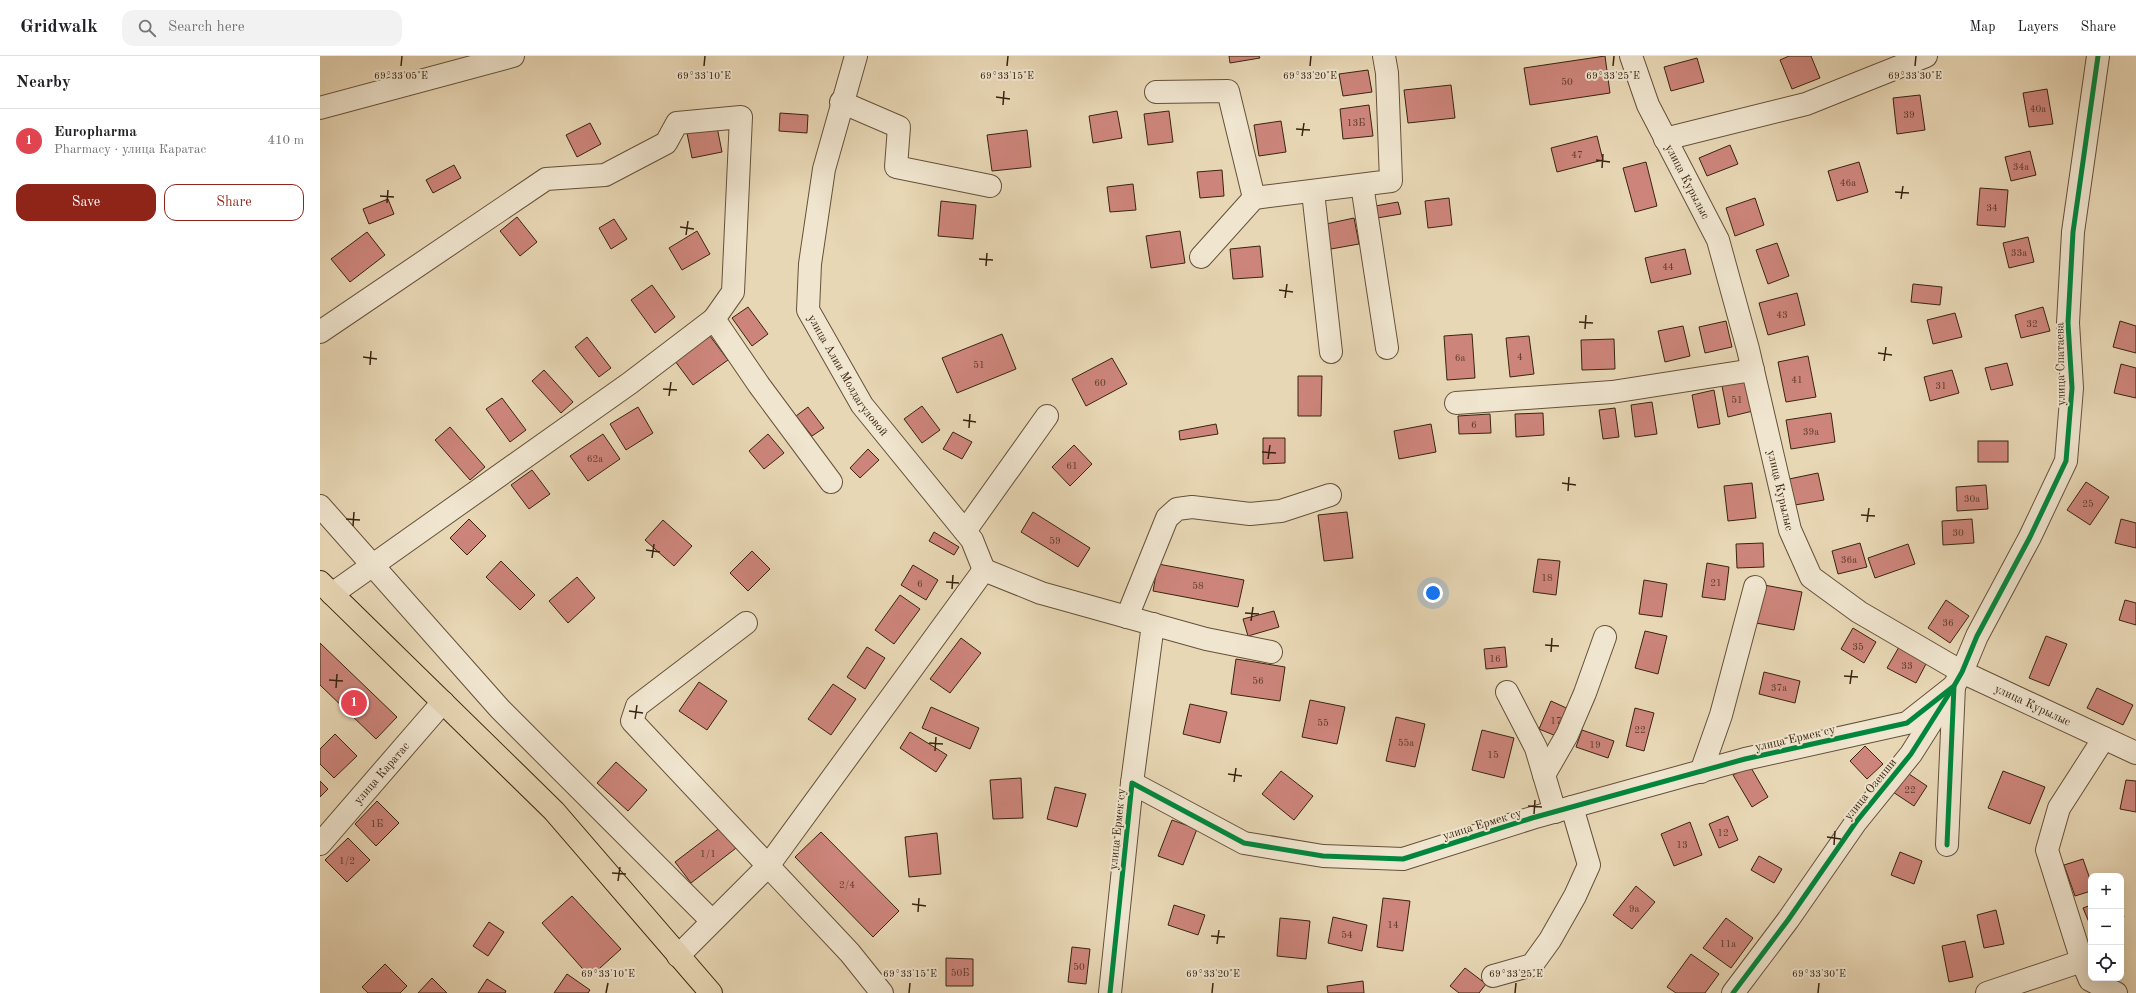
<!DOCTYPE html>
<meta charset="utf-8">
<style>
:root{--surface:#fff;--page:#f2f2f2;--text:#202124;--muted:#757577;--line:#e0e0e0;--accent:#8f2418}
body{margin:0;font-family:"Old Standard TT",serif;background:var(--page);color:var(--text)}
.controls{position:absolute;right:12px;bottom:12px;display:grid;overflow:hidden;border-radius:8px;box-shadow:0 4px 16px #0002}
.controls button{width:36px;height:36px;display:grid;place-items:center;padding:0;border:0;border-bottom:1px solid var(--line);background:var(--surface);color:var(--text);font:20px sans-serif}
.you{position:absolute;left:1113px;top:537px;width:14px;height:14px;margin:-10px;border:3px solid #fff;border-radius:50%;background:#1a73e8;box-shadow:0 0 0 6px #1a73e833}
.badge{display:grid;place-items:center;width:26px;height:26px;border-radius:50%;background:var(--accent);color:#fff;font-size:13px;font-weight:700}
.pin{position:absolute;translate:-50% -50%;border:2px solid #fff;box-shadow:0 1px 4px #0006}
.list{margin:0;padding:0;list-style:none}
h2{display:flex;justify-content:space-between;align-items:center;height:52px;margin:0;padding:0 16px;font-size:17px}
h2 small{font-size:13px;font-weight:400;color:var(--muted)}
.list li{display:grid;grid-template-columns:26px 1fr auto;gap:12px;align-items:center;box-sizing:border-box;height:64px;padding:0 16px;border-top:1px solid var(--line)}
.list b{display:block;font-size:15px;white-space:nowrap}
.list p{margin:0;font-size:13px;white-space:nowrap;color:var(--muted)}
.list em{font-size:13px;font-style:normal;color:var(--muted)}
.actions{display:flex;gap:8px;padding:12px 16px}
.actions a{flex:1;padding:9px 0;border:1px solid var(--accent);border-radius:12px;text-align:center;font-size:14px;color:var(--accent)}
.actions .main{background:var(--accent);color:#fff}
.icon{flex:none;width:22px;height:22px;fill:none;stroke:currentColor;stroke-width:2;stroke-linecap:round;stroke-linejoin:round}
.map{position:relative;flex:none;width:1816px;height:937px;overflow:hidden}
header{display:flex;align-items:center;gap:24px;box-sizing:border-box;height:56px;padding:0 20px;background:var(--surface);border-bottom:1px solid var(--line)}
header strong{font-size:19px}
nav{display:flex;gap:22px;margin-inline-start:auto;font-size:14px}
.search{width:280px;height:36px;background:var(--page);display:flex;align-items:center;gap:10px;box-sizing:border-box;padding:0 14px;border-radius:12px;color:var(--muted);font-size:15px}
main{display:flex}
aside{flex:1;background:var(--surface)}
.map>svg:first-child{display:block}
</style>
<header>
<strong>Gridwalk</strong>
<div class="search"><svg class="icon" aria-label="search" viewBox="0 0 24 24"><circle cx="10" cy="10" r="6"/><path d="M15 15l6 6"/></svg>Search here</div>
<nav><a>Map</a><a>Layers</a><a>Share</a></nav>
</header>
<main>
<aside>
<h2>Nearby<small></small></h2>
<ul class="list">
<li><span class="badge" style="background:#e0444e">1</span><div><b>Europharma</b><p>Pharmacy · улица Каратас</p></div><em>410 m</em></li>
</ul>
<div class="actions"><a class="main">Save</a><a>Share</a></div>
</aside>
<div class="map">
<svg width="1816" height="937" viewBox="0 0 1816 937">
<rect width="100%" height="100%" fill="#e8d7b5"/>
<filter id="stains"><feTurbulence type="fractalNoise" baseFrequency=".005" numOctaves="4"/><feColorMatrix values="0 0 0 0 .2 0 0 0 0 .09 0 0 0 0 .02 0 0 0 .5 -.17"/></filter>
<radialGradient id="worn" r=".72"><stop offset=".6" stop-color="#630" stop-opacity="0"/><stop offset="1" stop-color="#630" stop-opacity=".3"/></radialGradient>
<!-- building -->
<g fill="#cd857b" stroke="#392410">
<polygon points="909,0 939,0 940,2 910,7"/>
<polygon points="1285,0 1290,37 1210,49 1204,12"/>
<polygon points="1469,0 1491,0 1500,22 1472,33 1460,4"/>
<polygon points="1377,2 1384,26 1351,35 1344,11"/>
<polygon points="1048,14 1052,36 1023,40 1019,18"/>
<polygon points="1131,29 1135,62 1088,67 1084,34"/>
<polygon points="1727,33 1733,68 1709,71 1703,37"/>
<polygon points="1600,39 1605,74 1577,78 1573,42"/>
<polygon points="1049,49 1053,80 1023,83 1020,53"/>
<polygon points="797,55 802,82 773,87 769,60"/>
<polygon points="849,55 853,86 828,89 824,58"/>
<polygon points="460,57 488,59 487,77 459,75"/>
<polygon points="961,65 966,96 939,100 934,69"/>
<polygon points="270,67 281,88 257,101 246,79"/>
<polygon points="397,71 402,96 372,102 367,77"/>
<polygon points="707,74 711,111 672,115 667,79"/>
<polygon points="1277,80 1283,104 1237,116 1231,92"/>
<polygon points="1410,89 1418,108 1387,120 1379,102"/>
<polygon points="1710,95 1716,119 1691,125 1685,101"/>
<polygon points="1326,106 1337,150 1315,156 1303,112"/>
<polygon points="1539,106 1548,136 1517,145 1508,115"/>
<polygon points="134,109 141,122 113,137 106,124"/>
<polygon points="902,114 904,140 880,142 877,116"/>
<polygon points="813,128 816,154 790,156 787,131"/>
<polygon points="1660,132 1688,134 1685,171 1657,169"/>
<polygon points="1129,142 1132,169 1108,172 1105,145"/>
<polygon points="1435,142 1444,169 1415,180 1406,152"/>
<polygon points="68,143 74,158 49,168 43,153"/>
<polygon points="621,145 656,149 653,183 618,180"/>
<polygon points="1078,146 1081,158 1057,162 1055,150"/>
<polygon points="197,161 217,186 200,200 180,175"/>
<polygon points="1034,162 1039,188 1011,193 1006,168"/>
<polygon points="294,163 307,183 291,193 279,172"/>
<polygon points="377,175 390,198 362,214 349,192"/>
<polygon points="860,175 865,207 831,212 826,180"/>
<polygon points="47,176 65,199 30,226 11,203"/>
<polygon points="1708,181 1714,206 1689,212 1683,187"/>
<polygon points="1457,187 1469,220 1448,228 1436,194"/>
<polygon points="940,190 943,221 913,223 910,193"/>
<polygon points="1365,193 1371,218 1331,227 1325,202"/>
<polygon points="1593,228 1622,231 1620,249 1591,246"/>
<polygon points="332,229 355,261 335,277 311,244"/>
<polygon points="1477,237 1485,269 1448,279 1439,247"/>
<polygon points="428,251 448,278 432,290 412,262"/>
<polygon points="1723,251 1730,275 1701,282 1695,259"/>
<polygon points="1635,257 1642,281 1613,288 1607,264"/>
<polygon points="1406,265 1412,291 1385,297 1379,271"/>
<polygon points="1800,265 1816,270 1816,297 1793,291"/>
<polygon points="1363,270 1370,300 1345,306 1338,275"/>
<polygon points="682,278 696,313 637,337 622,302"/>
<polygon points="1152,278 1155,322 1127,324 1124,280"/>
<polygon points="390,280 408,304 373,329 355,305"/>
<polygon points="1209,280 1214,318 1190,321 1186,282"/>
<polygon points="267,281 291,312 279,321 255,291"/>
<polygon points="1294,283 1295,313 1262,314 1261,284"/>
<polygon points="1488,300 1496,341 1466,346 1458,306"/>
<polygon points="792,302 807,328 766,350 752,323"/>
<polygon points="1687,307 1693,329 1671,334 1665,312"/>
<polygon points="1801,308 1816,312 1816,342 1794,337"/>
<polygon points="224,314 253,346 241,357 212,325"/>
<polygon points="1632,314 1639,337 1610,345 1604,321"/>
<polygon points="978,320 1002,320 1001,360 978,360"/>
<polygon points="1427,325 1433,355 1408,361 1402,330"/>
<polygon points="1394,334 1400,368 1378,372 1372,339"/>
<polygon points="182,342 206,374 190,386 166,353"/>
<polygon points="1332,346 1337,378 1315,381 1311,349"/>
<polygon points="602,350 620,374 602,387 584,363"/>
<polygon points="318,351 333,377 306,394 290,368"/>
<polygon points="488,351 504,372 492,380 476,360"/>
<polygon points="1295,352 1299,381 1283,383 1279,354"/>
<polygon points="1223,357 1224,379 1196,381 1195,358"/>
<polygon points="1511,357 1515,386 1471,393 1466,364"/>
<polygon points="1170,358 1171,377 1139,378 1138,360"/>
<polygon points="896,368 898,378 860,384 859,375"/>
<polygon points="1111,368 1116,396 1079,403 1074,375"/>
<polygon points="130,371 165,411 150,424 115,384"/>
<polygon points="633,376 652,386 642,403 623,393"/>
<polygon points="283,378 300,403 268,425 250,400"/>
<polygon points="448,378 464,397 444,413 429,395"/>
<polygon points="943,382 965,382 965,407 943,408"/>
<rect x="1658" y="385" width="30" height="21"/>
<polygon points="754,389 772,408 750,430 732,411"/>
<polygon points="548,393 559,404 540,422 530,412"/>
<polygon points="212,414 230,438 209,453 191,429"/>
<polygon points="1498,417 1504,444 1475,449 1469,423"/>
<polygon points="1766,426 1789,441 1770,469 1747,454"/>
<polygon points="1432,427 1436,462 1408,465 1404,430"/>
<polygon points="1666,429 1668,453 1637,455 1636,431"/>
<polygon points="713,456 770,492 758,511 701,476"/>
<polygon points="1027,456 1033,502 1004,505 998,459"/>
<polygon points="149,463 166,480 147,499 130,482"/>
<polygon points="1652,463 1654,487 1623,489 1622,465"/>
<polygon points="1801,463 1816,467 1816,492 1795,487"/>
<polygon points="343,464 372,490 354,510 325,484"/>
<polygon points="614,476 639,491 634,499 609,485"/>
<polygon points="1443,487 1444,511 1417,512 1416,488"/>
<polygon points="1540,487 1547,511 1518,518 1512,495"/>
<polygon points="1588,488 1595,508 1555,522 1548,502"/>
<polygon points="432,495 450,513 428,535 410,517"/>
<polygon points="1218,503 1240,505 1236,539 1213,536"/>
<polygon points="181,505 215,539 200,554 166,521"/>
<polygon points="1387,507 1409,511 1405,544 1382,541"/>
<polygon points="838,508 924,524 918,551 833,535"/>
<polygon points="593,509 618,524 606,544 581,529"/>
<polygon points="257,521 275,542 248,567 229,545"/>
<polygon points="1324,524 1347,528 1342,561 1319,558"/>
<polygon points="1444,529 1482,536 1474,574 1436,567"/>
<polygon points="580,539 600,553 574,588 555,574"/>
<polygon points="1626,544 1649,560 1630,587 1608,572"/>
<polygon points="1805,544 1816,547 1816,569 1799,564"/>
<polygon points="954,555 959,571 928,580 923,563"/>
<polygon points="1533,572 1556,586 1544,607 1521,593"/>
<polygon points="1325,575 1347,580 1338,618 1315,612"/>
<polygon points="1726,580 1747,588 1729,630 1709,622"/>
<polygon points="641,582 661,597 630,637 610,623"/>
<polygon points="0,587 77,661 56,683 0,629"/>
<polygon points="547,591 565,602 545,633 527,621"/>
<polygon points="1185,591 1187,611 1166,613 1164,593"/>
<polygon points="1579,591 1607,606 1596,627 1567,612"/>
<polygon points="916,603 965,611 960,645 911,638"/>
<polygon points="1444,616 1480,625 1475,647 1439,638"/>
<polygon points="379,626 407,645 387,674 359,655"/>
<polygon points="513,628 536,643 511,679 488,663"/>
<polygon points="1777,632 1813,649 1803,669 1767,652"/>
<polygon points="990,644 1025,651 1017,688 982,681"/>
<polygon points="1231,645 1253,655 1241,682 1219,673"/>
<polygon points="870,648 907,656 900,687 863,678"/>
<polygon points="611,651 659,672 650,693 602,672"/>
<polygon points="1315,652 1334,657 1324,695 1306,690"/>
<polygon points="1076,661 1105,668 1095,711 1066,705"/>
<polygon points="1162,674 1194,682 1184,722 1152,714"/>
<polygon points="1262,674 1294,685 1288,702 1256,691"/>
<polygon points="590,676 627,699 616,716 580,692"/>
<polygon points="15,678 37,700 14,722 0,708 0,693"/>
<polygon points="1545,690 1563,708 1547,723 1530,705"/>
<polygon points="296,706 327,734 308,755 277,727"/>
<polygon points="1430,710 1448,741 1432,751 1413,719"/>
<polygon points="961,715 993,740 974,764 942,738"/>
<polygon points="1683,715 1725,731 1710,768 1668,752"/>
<polygon points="1586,716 1607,730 1594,750 1573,736"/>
<polygon points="701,722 703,762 673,763 670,724"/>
<polygon points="1806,724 1816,725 1816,756 1800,753"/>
<polygon points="0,725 8,733 0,741"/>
<polygon points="735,731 766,738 757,771 727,763"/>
<polygon points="57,745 79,767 56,790 35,768"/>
<polygon points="1408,760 1418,784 1399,792 1389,768"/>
<polygon points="852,764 877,773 863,809 838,800"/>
<polygon points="1370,766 1382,799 1354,810 1341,778"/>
<polygon points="405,768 420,789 371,827 355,806"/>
<polygon points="501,776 579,855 553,881 475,801"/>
<polygon points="617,777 621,818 589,821 585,781"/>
<polygon points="28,782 50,804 27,826 5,804"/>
<polygon points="1580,796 1602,805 1594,828 1571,819"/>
<polygon points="1439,800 1462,813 1454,827 1431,814"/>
<polygon points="1763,803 1771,826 1771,835 1755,840 1744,809"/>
<polygon points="1316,830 1335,846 1312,873 1293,859"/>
<polygon points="252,840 301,893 270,921 222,867"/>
<polygon points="1063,842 1090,845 1083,895 1057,891"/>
<polygon points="854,849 885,859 878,879 848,869"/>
<polygon points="1771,849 1771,871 1763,852"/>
<polygon points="1801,852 1804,861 1801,862"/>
<polygon points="1676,854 1684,888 1664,892 1657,859"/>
<polygon points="1013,861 1047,869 1042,895 1008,887"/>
<polygon points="960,862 990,865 986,903 957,900"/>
<polygon points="1406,862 1433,882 1411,912 1383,892"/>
<polygon points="169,866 184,876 168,900 153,890"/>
<polygon points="1645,885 1653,921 1629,926 1622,890"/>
<polygon points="752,891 770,893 766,928 748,926"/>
<polygon points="1371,898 1399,918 1385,937 1356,937 1347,931"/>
<polygon points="626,902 653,903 653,930 626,930"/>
<polygon points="65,908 87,930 80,937 48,937 42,931"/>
<polygon points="1145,912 1166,928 1159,937 1139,937 1130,930"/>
<polygon points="247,918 270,934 268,937 234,937"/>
<polygon points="112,922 127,937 98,937"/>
<polygon points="167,923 186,935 185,937 158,937"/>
<polygon points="1043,925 1044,937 1008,937 1007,930"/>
</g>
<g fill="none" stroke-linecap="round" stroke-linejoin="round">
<!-- minor casing -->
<g stroke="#655139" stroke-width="24">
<g id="minor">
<path id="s1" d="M536,0L504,113L490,208L488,254L542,349L652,484L664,514"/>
<path id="s2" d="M1311,0L1328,49L1398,184L1428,293L1470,474L1491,521L1539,556L1642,616L1816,697"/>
<polyline points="836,36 908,35 934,142"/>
<polyline points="521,46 579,71 576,111 670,130"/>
<polyline points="0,52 193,0"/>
<polyline points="1345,83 1486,48 1606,0"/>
<polyline points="1042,129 1067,292"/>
<polyline points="993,136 1011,296"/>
<polyline points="881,201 934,142 1071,125 1067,17 1064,0"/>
<polyline points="0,276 226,123 285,119 346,87 357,67 421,61 413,236 394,263"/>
<polyline points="1136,347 1292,336 1433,314"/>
<polyline points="0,450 180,653 392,865"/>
<polyline points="645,475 727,360"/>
<polyline points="12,538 310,327 394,263 439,329 511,426"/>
<polyline points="807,561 847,462 857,453 872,451 930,458 961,455 1010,439"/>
<polyline points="426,567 317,650 312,665 530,897 562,937"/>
<polyline points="1187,636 1216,692 1235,756"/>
<polyline points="1784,682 1739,752 1727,794 1762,905 1770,924 1796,937"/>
<polyline points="1381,716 1401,659 1435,531"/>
<polyline points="1224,719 1247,679 1265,637 1285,581"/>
<polyline points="812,727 833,568"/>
<path id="s3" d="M0,788L123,646"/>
<polyline points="358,900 448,810 664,514 721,537 886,583 951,596"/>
<polyline points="1173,920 1212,909 1230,884 1255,840 1269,809 1252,751"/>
<polyline points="790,937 812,727 924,787 1003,800 1083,803 1212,762 1425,703 1587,667 1634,630 1627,789"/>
<polyline points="1413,937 1468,864 1536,766 1591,698 1634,630 1642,616 1657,580 1710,481 1746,405 1752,332 1748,267 1753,176 1778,0"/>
<polyline points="1667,937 1762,905"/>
</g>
</g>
<!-- highway casing -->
<g stroke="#392410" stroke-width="24">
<polyline id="highway" points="0,526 234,755 391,937"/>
</g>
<!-- minor -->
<use href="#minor" stroke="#f0e5cf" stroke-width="22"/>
<!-- highway -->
<use href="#highway" stroke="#e8d7b5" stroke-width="22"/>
<!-- cycleway casing -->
<g stroke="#f0e5cf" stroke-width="8">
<g id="cycleway">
<polyline points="790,937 812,727 924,787 1003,800 1083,803 1212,762 1425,703 1587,667 1634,630 1627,789"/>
<polyline points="1413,937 1468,864 1536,766 1591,698 1634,630 1642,616 1657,580 1710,481 1746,405 1752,332 1748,267 1753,176 1778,0"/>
</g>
</g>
<!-- cycleway -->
<use href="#cycleway" stroke="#00873e" stroke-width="5"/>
</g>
<!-- ticks -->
<path fill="none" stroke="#392410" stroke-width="1.5" d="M81,10L82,0M384,10L385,0M687,10L688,0M990,10L991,0M1293,10L1294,0M1595,10L1596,0M676,41L690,43M683,49L684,35M976,73L990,74M982,80L984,67M1276,104L1290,106M1282,112L1283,98M1575,136L1589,137M60,140L74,141M1581,143L1583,130M67,147L68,134M360,171L374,173M366,179L368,165M659,203L673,204M666,210L667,197M959,234L973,236M965,242L967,228M1259,266L1273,267M1265,273L1266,259M1558,297L1572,299M43,301L57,303M1564,305L1566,291M50,309L51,295M343,333L357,334M349,340L351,326M643,364L656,366M649,372L650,358M942,396L956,397M948,403L950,389M1242,427L1256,429M1248,435L1249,421M1541,459L1555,460M26,463L40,464M1547,466L1549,452M33,470L34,456M326,494L340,496M332,502L334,488M626,526L639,527M632,533L633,519M925,557L939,558M931,565L933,551M1225,589L1239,590M1231,596L1232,582M1524,620L1538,621M9,624L23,625M1530,628L1532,614M16,632L17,618M309,655L323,657M315,663L317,649M609,687L623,688M615,695L616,681M908,718L922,720M914,726L916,712M1208,750L1222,751M1214,758L1215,744M1507,781L1521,783M1514,789L1515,775M292,817L306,818M298,825L300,811M592,848L606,850M598,856L599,842M891,880L905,881M897,888L899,874M286,937L288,927M589,937L590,927M892,937L893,927M1195,937L1196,927M1498,937L1499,927"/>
<g text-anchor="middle" stroke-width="4" stroke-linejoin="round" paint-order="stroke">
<!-- number labels -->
<g font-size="10" fill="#5e3c2b">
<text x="1247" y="29">50</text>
<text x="1718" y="56">40а</text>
<text x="1589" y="62">39</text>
<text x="1036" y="70">13Б</text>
<text x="1257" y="102">47</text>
<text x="1701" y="114">34а</text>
<text x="1528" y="130">46а</text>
<text x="1672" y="155">34</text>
<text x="1699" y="200">33а</text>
<text x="1348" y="214">44</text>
<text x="1462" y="262">43</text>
<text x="1712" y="271">32</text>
<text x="1200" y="304">4</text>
<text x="1140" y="305">6а</text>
<text x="659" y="312">51</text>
<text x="1477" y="327">41</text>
<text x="780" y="330">60</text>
<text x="1621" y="333">31</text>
<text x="1417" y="347">51</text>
<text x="1154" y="372">6</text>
<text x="1491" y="379">39а</text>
<text x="275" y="406">62а</text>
<text x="752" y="413">61</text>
<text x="1652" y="446">30а</text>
<text x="1768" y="451">25</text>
<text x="1638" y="480">30</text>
<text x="735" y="488">59</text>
<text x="1529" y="507">36а</text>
<text x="1227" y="525">18</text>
<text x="1396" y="530">21</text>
<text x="600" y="531">6</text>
<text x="878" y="533">58</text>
<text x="1628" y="570">36</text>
<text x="1538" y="594">35</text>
<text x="1175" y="606">16</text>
<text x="1587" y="613">33</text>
<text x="938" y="628">56</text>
<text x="1459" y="635">37а</text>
<text x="1236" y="668">17</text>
<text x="1003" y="670">55</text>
<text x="1320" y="677">22</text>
<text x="1086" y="690">55а</text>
<text x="1275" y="692">19</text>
<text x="1173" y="702">15</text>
<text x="1590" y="737">22</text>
<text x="57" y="771">1Б</text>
<text x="1403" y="780">12</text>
<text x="1362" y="792">13</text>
<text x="388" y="801">1/1</text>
<text x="27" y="808">1/2</text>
<text x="527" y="832">2/4</text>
<text x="1314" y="856">9а</text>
<text x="1073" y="872">14</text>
<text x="1027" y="882">54</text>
<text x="1408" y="891">11а</text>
<text x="759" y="914">50</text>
<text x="640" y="920">50Б</text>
</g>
<!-- street labels -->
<g font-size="12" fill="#392410" stroke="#f0e5cf">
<text dy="4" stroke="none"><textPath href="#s2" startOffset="138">улица Курылыс</textPath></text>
<text transform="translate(1740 308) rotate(-91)" y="4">улица Спатаева</text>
<text dy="4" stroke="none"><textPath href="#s1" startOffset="336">улица Алии Молдагуловой</textPath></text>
<text dy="4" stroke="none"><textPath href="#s2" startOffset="462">улица Курылыс</textPath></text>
<text dy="4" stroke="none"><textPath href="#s2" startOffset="811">улица Курылыс</textPath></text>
<text transform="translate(1475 682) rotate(-13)" y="4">улица Ермек су</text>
<text dy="4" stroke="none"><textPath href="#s3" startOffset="94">улица Каратас</textPath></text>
<text transform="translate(1550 733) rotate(-51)" y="4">улица Озенши</text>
<text transform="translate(1162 768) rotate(-17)" y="4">улица Ермек су</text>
<text transform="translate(797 773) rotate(-84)" y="4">улица Ермек су</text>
</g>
</g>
<g font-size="10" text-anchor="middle" fill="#392410" stroke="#f0e5cf" stroke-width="4" stroke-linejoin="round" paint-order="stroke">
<text x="81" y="23">69°33'05"E</text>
<text x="384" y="23">69°33'10"E</text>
<text x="687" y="23">69°33'15"E</text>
<text x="990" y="23">69°33'20"E</text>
<text x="1293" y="23">69°33'25"E</text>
<text x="1595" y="23">69°33'30"E</text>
<text x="288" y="921">69°33'10"E</text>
<text x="590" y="921">69°33'15"E</text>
<text x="893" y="921">69°33'20"E</text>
<text x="1196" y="921">69°33'25"E</text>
<text x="1499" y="921">69°33'30"E</text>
</g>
<rect width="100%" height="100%" filter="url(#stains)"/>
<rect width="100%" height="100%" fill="url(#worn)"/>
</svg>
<div class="controls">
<button>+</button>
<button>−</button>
<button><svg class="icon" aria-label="locate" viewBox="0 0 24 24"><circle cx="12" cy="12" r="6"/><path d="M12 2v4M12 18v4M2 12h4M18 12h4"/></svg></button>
</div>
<div class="you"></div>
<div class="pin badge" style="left:34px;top:647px;background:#e0444e">1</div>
</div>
</main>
